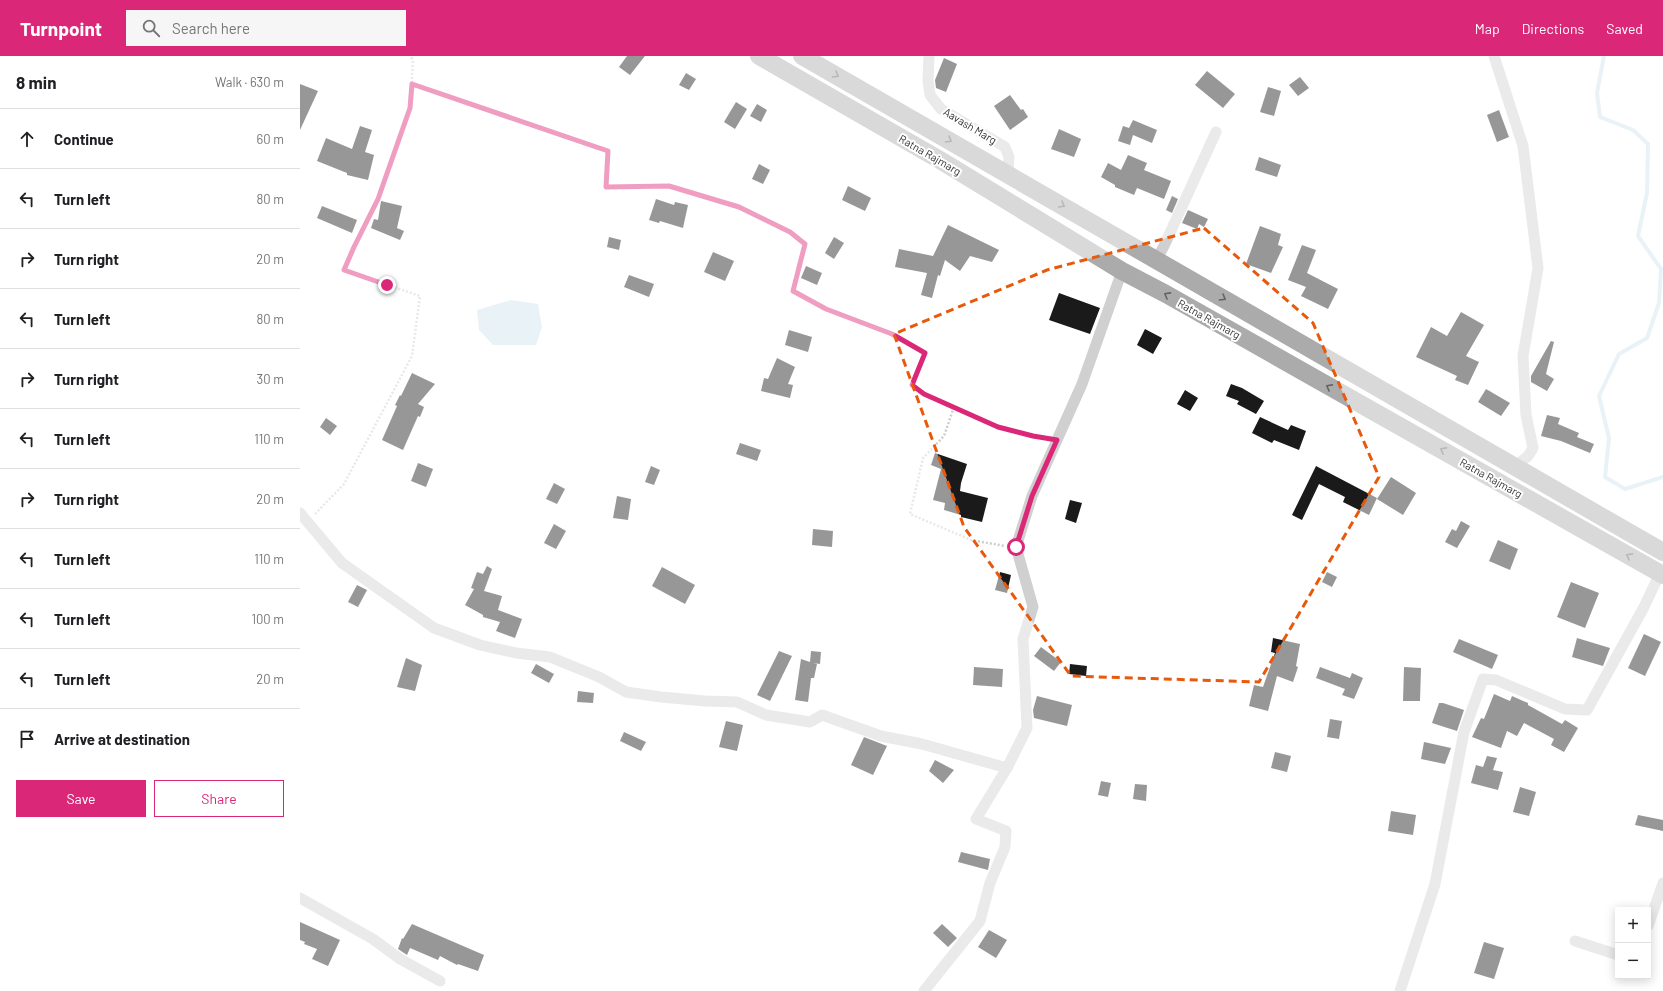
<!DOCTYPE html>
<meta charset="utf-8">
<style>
:root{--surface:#fff;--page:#f6f6f6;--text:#202124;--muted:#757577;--line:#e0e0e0;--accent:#db2777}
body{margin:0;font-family:Barlow,sans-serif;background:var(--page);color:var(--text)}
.controls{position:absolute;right:12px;bottom:12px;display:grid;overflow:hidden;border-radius:0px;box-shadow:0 2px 10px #0003}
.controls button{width:36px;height:36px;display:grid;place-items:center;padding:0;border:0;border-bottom:1px solid var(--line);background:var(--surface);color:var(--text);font:20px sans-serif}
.stop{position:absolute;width:12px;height:12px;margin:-9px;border:3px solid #db2777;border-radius:50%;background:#fff}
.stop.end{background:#db2777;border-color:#fff;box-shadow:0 1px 4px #0008}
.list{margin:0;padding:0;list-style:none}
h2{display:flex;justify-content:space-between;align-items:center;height:52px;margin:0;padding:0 16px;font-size:17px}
h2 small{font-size:13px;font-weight:400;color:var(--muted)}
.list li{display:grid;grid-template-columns:26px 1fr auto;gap:12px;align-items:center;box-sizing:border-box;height:60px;padding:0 16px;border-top:1px solid var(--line)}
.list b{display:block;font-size:15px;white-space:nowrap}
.list em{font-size:13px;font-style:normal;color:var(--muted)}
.actions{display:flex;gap:8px;padding:12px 16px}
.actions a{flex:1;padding:9px 0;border:1px solid var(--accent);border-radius:0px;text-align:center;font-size:14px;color:var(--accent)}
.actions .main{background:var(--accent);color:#fff}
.icon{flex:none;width:22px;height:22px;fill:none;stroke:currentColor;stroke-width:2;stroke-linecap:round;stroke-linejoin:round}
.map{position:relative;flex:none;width:1363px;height:935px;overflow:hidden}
header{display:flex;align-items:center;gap:24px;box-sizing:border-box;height:56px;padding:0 20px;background:var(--accent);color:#fff}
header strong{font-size:19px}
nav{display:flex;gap:22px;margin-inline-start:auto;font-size:14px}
.search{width:280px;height:36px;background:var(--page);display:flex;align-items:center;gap:10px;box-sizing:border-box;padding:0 14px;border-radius:0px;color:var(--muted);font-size:15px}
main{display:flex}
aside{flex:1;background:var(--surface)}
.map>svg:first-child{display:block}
</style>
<header>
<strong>Turnpoint</strong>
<div class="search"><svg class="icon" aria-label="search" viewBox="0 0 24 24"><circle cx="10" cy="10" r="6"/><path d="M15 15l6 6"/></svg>Search here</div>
<nav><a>Map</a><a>Directions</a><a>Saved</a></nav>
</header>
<main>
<aside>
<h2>8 min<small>Walk · 630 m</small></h2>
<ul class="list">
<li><svg class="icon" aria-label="ahead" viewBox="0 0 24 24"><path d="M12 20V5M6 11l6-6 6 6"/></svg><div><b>Continue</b></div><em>60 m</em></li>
<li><svg class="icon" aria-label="left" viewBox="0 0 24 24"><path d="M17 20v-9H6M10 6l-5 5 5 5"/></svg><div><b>Turn left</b></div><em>80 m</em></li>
<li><svg class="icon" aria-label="right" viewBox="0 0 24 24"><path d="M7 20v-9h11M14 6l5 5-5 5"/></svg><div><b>Turn right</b></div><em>20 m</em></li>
<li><svg class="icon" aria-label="left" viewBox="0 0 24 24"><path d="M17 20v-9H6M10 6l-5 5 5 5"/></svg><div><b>Turn left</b></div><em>80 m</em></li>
<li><svg class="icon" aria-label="right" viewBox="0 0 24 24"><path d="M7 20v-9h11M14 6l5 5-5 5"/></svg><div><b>Turn right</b></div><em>30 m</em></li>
<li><svg class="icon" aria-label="left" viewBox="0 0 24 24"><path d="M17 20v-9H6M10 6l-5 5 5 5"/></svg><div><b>Turn left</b></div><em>110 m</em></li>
<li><svg class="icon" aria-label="right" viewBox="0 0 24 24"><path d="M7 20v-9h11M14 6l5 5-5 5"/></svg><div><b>Turn right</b></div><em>20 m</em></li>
<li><svg class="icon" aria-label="left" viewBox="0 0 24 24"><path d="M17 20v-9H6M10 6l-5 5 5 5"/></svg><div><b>Turn left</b></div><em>110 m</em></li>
<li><svg class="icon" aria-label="left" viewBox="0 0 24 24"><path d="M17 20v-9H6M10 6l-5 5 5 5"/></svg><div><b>Turn left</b></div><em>100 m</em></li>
<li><svg class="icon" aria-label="left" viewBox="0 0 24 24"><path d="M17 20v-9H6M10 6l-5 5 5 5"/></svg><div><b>Turn left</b></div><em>20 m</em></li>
<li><svg class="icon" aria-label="arrive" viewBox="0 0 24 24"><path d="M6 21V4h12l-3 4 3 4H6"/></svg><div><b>Arrive at destination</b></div></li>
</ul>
<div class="actions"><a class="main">Save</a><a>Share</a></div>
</aside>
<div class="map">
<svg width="1363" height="935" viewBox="0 0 1363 935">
<rect width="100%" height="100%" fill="#fff"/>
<!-- water -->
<polygon fill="#cfe2ee" points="211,244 238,248 242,271 236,289 193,289 179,274 177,254"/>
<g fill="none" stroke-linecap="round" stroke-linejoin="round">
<!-- stream -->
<polyline stroke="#cfe2ee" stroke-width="4" points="1304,0 1297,37 1300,61 1333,74 1348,88 1347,137 1338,180 1361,213 1359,247 1347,282 1319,298 1299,340 1309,382 1305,421 1325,433 1363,421"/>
</g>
<!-- building -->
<g fill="#1a1a1a">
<polygon points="327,0 345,0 330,19 319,11"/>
<polygon points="644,2 657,8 646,36 636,32 635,24"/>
<polygon points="907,15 935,38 923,52 895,29"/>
<polygon points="386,17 396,23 389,34 379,29"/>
<polygon points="1000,21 1009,32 998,40 989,29"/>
<polygon points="0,28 18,35 0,74"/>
<polygon points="968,31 981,35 974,60 960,56"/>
<polygon points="710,39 721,54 723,53 728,61 710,74 694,50"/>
<polygon points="436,46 447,53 435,73 424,66"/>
<polygon points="457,48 467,54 461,66 450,60"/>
<polygon points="1199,54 1209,81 1197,86 1187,59"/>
<polygon points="833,64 857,74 852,87 833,79 830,89 818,85 823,70 829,72"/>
<polygon points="60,70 72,74 65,96 74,99 68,124 47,119 47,117 17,105 26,82 52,93"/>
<polygon points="759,73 781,83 774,101 751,93"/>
<polygon points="828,99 847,107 844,114 871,125 864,143 837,132 834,139 815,131 815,129 801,121 808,107 821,114"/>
<polygon points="959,101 981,109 977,121 955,114"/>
<polygon points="459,108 470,114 463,128 452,123"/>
<polygon points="548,130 571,142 565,155 542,144"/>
<polygon points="872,140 878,143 872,157 866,154"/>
<polygon points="356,143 374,149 375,146 388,149 383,172 360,165 359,167 349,164"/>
<polygon points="81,145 102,150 97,172 104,175 100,184 71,172 74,163 78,164"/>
<polygon points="22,150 57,164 52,177 17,162"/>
<polygon points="888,154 908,163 904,171 899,168 897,173 882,167"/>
<polygon points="648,169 699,194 692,206 670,200 660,215 645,204 640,220 638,219 632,242 621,239 627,217 595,211 599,193 633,200"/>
<polygon points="960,170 981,178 978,189 983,191 971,217 946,208"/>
<polygon points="309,181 321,184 319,194 307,191"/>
<polygon points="534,181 544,187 534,203 525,197"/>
<polygon points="1002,189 1016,194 1007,217 1038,233 1028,253 1001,240 1006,231 988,224"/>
<polygon points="413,196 434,205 425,225 404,216"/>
<polygon points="506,210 522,217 517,229 501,222"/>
<polygon points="329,219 354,228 349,241 324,231"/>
<polygon points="759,237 800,252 790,278 749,264"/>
<polygon points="1161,256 1184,269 1166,300 1179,306 1168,329 1155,324 1157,320 1116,301 1131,271 1147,280"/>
<polygon points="845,273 862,282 853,298 837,289"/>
<polygon points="489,274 512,281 508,296 485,289"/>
<polygon points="1251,285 1254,286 1246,318 1254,323 1247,335 1231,326 1231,320"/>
<polygon points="477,302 495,311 488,328 493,329 490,342 461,335 464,322 468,323"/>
<polygon points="112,317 135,328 118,348 124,351 120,361 118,360 103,394 82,384 97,350 95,349 100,339 101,340"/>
<polygon points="931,328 942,332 964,345 956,358 937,348 939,345 926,340"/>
<polygon points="1186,333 1210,347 1201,360 1178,346"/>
<polygon points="885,334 898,342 890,355 877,348"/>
<polygon points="1247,359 1260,362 1258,368 1279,377 1277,381 1294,388 1290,397 1261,385 1241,380"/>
<polygon points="960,361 988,374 991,369 1006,375 999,394 974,384 972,387 952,377"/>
<polygon points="26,362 37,370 30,379 20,371"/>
<polygon points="440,387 461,394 457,405 436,398"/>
<polygon points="635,397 667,408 661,427 660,435 688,442 682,466 661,461 661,459 644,454 645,447 633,444 641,413 631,409"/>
<polygon points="118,407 133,413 126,431 111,425"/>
<polygon points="351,410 360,414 354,429 345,426"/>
<polygon points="1016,410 1077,442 1069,459 1043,446 1045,441 1019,428 1002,464 992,459"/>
<polygon points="1091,421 1116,437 1103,459 1077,443"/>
<polygon points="254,427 265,433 257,448 246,443"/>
<polygon points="317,440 331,443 328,464 313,462"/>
<polygon points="770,444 782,447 776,467 765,463"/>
<polygon points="1161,465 1170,470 1157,492 1145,486 1152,473 1156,475"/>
<polygon points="254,468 266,475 256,493 244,487"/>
<polygon points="513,473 533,475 532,491 512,489"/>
<polygon points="1198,484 1218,493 1210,514 1189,505"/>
<polygon points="187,510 192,513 184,535 202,540 198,554 222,563 215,582 196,575 200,566 183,561 183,559 165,549 174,533 171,532 177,516 183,518"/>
<polygon points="362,511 395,529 385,548 352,530"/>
<polygon points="700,516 711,519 707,537 695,534"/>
<polygon points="1027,516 1037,521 1032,531 1022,526"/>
<polygon points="1271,526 1299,537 1285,572 1257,561"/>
<polygon points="57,529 67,534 58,551 48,546"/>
<polygon points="1344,578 1361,586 1345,620 1328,612"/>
<polygon points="973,582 1000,588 996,610 998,611 993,626 977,620 968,655 949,650 954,629 963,631 975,597 971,596"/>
<polygon points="1277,582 1310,592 1303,610 1272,601"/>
<polygon points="1159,583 1198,599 1192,613 1153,596"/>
<polygon points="741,591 761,606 754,615 734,600"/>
<polygon points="479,595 492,600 470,645 457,639"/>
<polygon points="511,595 521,596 520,608 513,607 517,608 514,622 511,622 508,646 495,644 501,603 510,606"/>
<polygon points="106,602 122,609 115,635 97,631"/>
<polygon points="236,608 254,618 249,627 231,617"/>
<polygon points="770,608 787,610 786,620 769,618"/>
<polygon points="674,611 703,613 702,631 673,629"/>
<polygon points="1020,611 1050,622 1052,617 1063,622 1054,643 1042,639 1045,633 1016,622"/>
<polygon points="1104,611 1121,612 1120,645 1103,645"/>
<polygon points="278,635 294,637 293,647 277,646"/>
<polygon points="1194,638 1210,645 1212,640 1228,647 1228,649 1262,668 1265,664 1278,672 1264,696 1251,689 1254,683 1224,667 1217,680 1207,675 1201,692 1172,681 1181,662 1184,663"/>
<polygon points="737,640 772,649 767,670 734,662 733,654"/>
<polygon points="1139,647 1143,647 1164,654 1157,675 1132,667"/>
<polygon points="1030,663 1042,665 1039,683 1027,681"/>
<polygon points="426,665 443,669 437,695 419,691"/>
<polygon points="324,676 346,686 341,695 320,685"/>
<polygon points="564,681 587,690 573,719 551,709"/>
<polygon points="1124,686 1151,692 1145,708 1121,703"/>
<polygon points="975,696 991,700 987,716 971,712"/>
<polygon points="1187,700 1197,702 1193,714 1203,716 1198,734 1171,727 1176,709 1183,711"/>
<polygon points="635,704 654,714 643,727 629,715"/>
<polygon points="801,725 811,727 808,741 798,739"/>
<polygon points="835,728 847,729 846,745 833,743"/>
<polygon points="1220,731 1236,736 1229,760 1213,756"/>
<polygon points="1091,755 1116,759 1113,779 1088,775"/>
<polygon points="1338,759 1363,764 1363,775 1335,769"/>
<polygon points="661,796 690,803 688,814 658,806"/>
<polygon points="0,866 40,884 28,910 12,903 17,893 4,888 5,886 0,884"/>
<polygon points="112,868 184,899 178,915 158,908 157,909 140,900 138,904 110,892 107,899 98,893 102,882 103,883"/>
<polygon points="642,868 657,882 648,891 633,877"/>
<polygon points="689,874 707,884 696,902 678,891"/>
<polygon points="1184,886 1204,892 1194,923 1174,917"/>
</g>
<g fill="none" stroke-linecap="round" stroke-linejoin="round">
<!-- path -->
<g stroke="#cdcdcd" stroke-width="2.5" stroke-dasharray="2 2" stroke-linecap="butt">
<polyline points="111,29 308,95 306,131 369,130 439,151 490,176 505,188 493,235 526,253 592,278 625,297 612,329 624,338 698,371 746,382"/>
<polyline points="654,351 644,380 623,402 610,458 671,484 705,490"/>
<polyline points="15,458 44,428 112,300 120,240 44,214 54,191 79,143 110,52 113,4 110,0"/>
</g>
<!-- minor -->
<g stroke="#d0d0d0" stroke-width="11">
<polyline points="629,0 628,24 630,39 641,53 705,91 709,101 708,117"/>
<polyline points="1194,0 1223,90 1238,212 1223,300 1226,359 1233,392 1228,400 1215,411"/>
<polyline points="856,204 864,190 916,76"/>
<polyline points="0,457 42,507 134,572 180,589 216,597 250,601 299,621 326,636 361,641 405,645 437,646 466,659 510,666 522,659 581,680 622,688 707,712"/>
<polyline points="0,842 73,883 100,903 140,925"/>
<polyline points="1348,870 1363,827"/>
<polyline points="1275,885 1318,899"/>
<polyline points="624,935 680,865 690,827 705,791 706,775 676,763 707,712 727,672 723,583 733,551 716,491 732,440 782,328 822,215"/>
<polyline points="1100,935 1135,828 1164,676 1183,623 1196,624 1265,653 1287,654 1344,551 1360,517"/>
</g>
<!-- primary -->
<g stroke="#ababab" stroke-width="18">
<polyline points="459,0 640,104 822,215 866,238 1363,519"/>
<polyline points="502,0 1363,496"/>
</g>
</g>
<!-- one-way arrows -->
<defs><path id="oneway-chevron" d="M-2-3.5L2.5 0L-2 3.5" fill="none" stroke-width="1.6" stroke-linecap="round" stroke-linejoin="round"/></defs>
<g stroke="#636363">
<use href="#oneway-chevron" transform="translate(536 19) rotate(30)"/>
<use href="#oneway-chevron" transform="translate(649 84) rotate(30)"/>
<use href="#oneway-chevron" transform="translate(762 149) rotate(30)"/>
<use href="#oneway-chevron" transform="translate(867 239) rotate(-151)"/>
<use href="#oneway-chevron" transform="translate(923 242) rotate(30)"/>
<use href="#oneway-chevron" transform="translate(1029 331) rotate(-151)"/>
<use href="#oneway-chevron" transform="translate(1143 394) rotate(-151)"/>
<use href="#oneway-chevron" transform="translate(1329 500) rotate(-151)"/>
</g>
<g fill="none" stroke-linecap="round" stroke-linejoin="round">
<!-- route -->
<polyline stroke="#db2777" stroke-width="5" points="87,229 44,214 54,191 78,143 110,52 112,28 308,95 306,131 369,130 439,151 490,176 505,188 493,235 526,253 592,278 625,297 612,329 624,338 698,371 733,380 757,384 732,440 716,491"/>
</g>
<!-- marked area -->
<path d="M0 0H1363V935H0ZM904,172L1013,267L1079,421L959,626L771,620L664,471L594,278L747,214Z" fill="#fff" fill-opacity=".55" fill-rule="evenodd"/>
<path fill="none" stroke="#e8590c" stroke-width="3" stroke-dasharray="8 5" stroke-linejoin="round" d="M904,172L1013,267L1079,421L959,626L771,620L664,471L594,278L747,214Z"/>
<g text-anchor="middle" stroke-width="4" stroke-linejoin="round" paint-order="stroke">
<!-- street labels -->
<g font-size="11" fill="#333" stroke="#fff">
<text transform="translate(670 70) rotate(31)" y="4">Aavash Marg</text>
<text transform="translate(630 99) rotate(30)" y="4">Ratna Rajmarg</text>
<text transform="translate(909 263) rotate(29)" y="4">Ratna Rajmarg</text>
<text transform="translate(1191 422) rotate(29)" y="4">Ratna Rajmarg</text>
</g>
</g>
</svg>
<div class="controls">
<button>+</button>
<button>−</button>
</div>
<div class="stop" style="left:716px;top:491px"></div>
<div class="stop end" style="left:87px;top:229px"></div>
</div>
</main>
